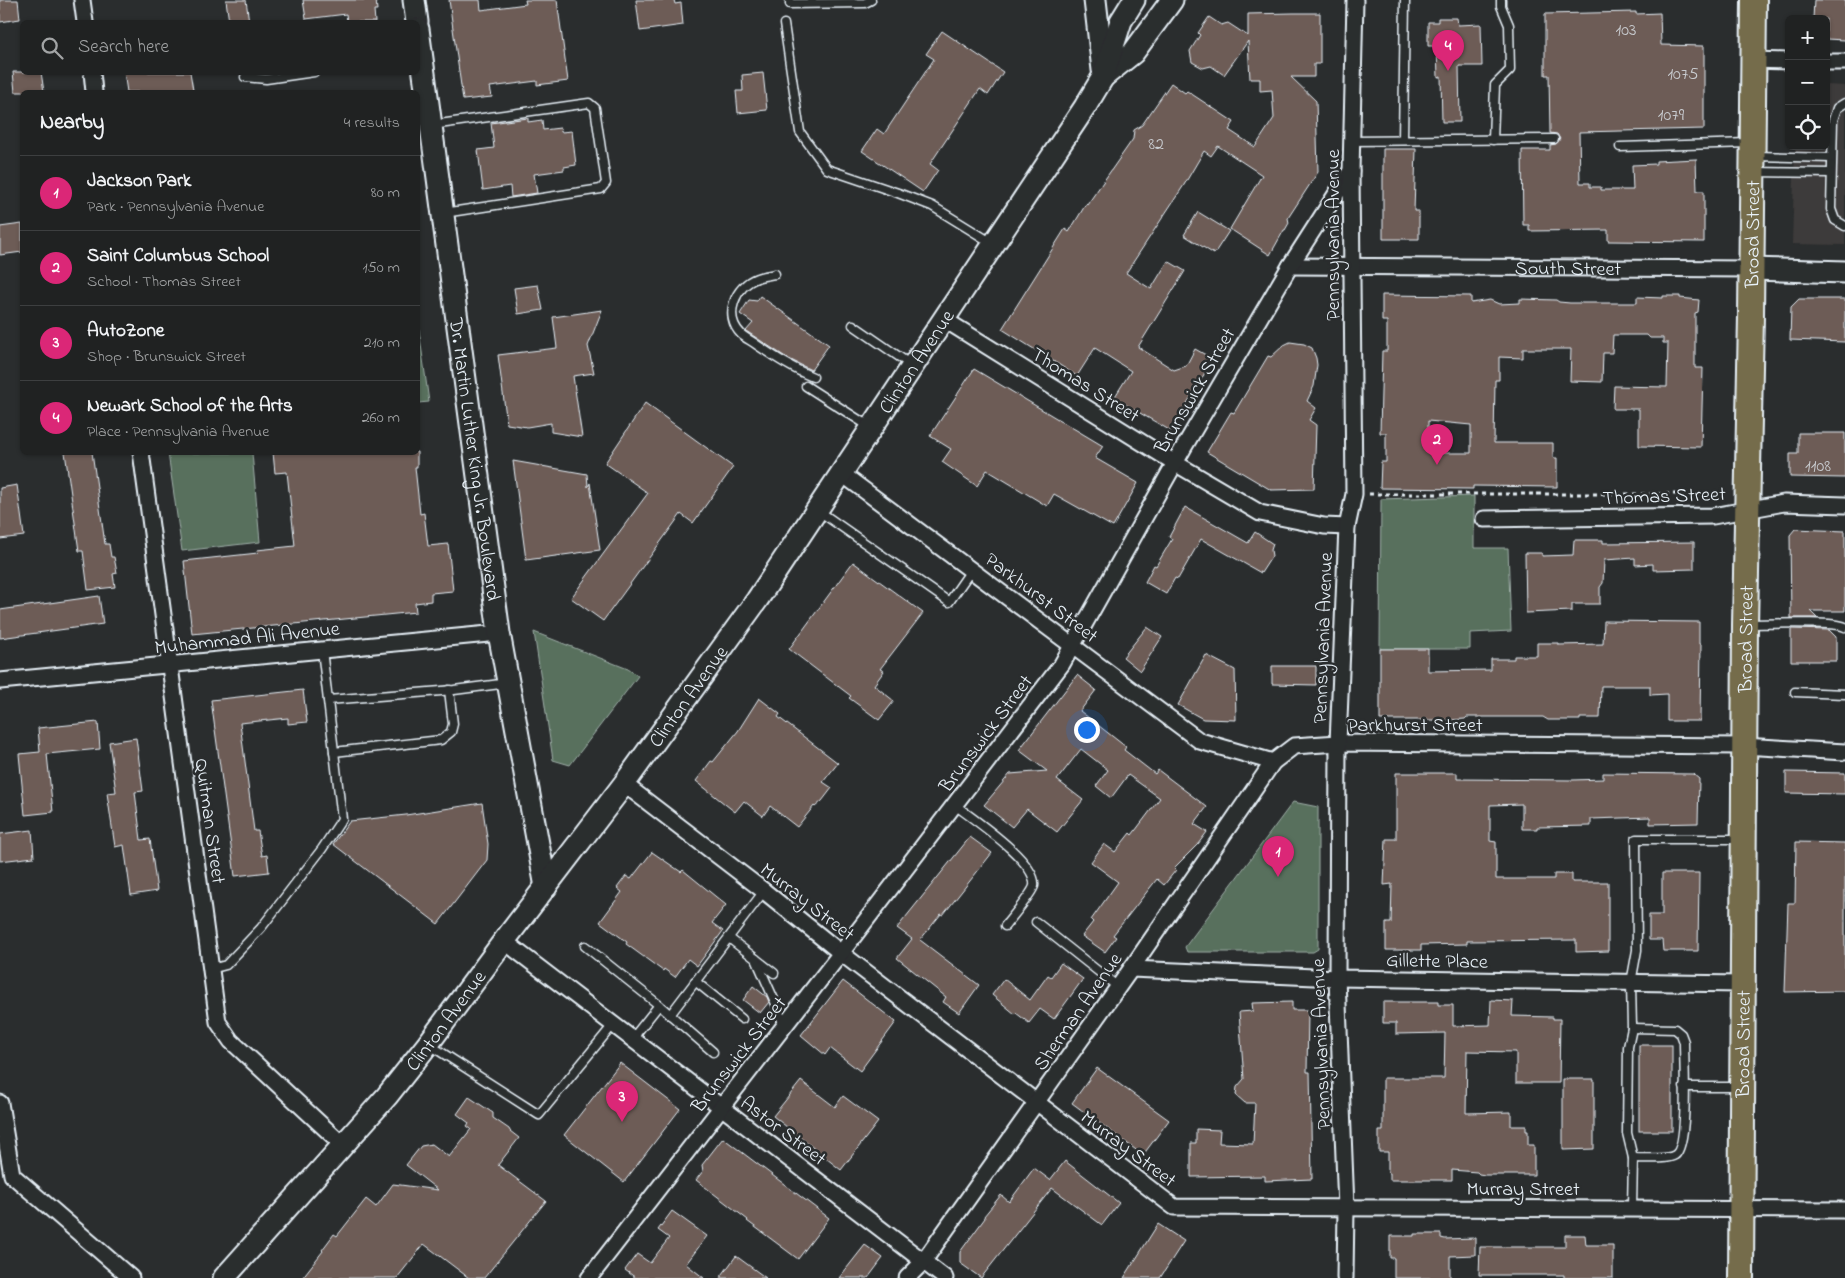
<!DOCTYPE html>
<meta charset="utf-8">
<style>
:root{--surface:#202222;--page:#2d2f2f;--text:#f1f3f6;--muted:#a2a4a5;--line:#3d3f40;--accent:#db2777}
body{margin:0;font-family:"Indie Flower",sans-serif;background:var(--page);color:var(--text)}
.controls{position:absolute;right:15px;top:15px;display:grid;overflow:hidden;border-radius:8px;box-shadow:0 1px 4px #0004}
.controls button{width:45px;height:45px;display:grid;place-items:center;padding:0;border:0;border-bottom:1px solid var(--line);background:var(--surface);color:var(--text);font:25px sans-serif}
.you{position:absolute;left:1086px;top:729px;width:18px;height:18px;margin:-12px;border:4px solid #fff;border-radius:50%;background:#1a73e8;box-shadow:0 0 0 8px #1a73e833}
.badge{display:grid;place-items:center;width:32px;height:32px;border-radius:50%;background:var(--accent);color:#fff;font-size:16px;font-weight:700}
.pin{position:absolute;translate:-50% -41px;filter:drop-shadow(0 1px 2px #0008)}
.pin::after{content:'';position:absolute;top:26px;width:18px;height:15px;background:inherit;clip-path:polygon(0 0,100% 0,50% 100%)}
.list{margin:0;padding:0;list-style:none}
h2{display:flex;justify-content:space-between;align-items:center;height:65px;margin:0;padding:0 20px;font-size:21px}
h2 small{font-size:16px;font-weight:400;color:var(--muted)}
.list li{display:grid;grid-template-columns:32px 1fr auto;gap:15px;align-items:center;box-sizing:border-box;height:75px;padding:0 20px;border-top:1px solid var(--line)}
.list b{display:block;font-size:19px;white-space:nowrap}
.list p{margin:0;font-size:16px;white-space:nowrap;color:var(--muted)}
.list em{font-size:16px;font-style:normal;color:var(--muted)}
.icon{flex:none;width:28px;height:28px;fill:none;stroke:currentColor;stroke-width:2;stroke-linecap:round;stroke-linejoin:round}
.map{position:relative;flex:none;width:1845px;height:1278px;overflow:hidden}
.search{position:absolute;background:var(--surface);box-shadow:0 1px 4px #0004;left:20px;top:20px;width:400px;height:55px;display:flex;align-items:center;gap:12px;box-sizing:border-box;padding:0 18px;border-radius:8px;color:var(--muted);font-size:19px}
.panel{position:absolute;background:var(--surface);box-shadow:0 1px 4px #0004;left:20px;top:90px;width:400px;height:365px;border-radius:8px}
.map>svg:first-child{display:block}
</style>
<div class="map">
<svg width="1845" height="1278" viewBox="0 0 1845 1278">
<rect width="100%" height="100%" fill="#2a2d2e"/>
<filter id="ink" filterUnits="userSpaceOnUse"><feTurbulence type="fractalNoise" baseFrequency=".02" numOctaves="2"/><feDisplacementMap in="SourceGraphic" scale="10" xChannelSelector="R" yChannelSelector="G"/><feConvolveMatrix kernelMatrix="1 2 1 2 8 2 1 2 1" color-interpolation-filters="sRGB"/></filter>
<g filter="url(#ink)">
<!-- built -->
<polygon fill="#3e3b3a" points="1826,85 1845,86 1845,245 1792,244 1795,146 1826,146"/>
<!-- green -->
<g fill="#58705d" stroke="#a0b0aa">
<polygon points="418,323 429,402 418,403"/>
<polygon points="168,453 252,453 260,542 182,551"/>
<polygon points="1474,496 1474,548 1508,548 1511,631 1470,633 1470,649 1380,649 1381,499"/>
<polygon points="534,632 628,669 638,676 570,765 553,760"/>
<polygon points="1293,802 1318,807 1318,949 1313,952 1187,952 1185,947"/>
</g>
<!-- building -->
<g fill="#6d5b56" stroke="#e8f1f8" fill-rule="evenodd">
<polygon points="0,0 18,0 20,19 0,22"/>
<polygon points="226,0 246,0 249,22 229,22"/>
<polygon points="303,0 376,0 377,10 374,10 375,22 347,22 346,14 306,19"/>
<polygon points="449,0 480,0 481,10 526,4 525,0 557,0 568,81 537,85 537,81 490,87 492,97 463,100"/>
<polygon points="636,0 674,0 675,4 681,3 683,25 640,31"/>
<polygon points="1814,0 1845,0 1845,40 1826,39 1826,19 1813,19"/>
<polygon points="1636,12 1636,14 1660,13 1661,45 1704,46 1704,129 1579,132 1580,183 1590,183 1590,187 1601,187 1601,190 1633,190 1632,165 1656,164 1656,161 1696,159 1697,191 1704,191 1704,242 1608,241 1608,230 1529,231 1529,225 1523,225 1522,150 1550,150 1550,145 1556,144 1560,139 1557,134 1550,133 1549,75 1545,75 1545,14"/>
<polygon points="1293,13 1320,13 1320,64 1314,64 1314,77 1291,77 1316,101 1318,172 1288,218 1289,223 1285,230 1284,230 1270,255 1230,229 1262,175 1218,146 1211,156 1204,151 1184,185 1126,273 1151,289 1168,261 1185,271 1138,347 1174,370 1186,366 1195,349 1213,359 1171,431 1114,398 1131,371 1095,348 1077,376 1002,329 1065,229 1069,232 1086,204 1087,205 1133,139 1134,130 1142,125 1171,83 1185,93 1187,91 1234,122 1229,130 1255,147 1274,118 1272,90 1260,91 1260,79 1250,79 1248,41 1224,75 1211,66 1203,68 1192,62 1190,51 1200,35 1198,33 1209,17 1221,25 1228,23 1248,36 1248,14"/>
<polygon points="1438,18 1457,18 1458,25 1481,24 1482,66 1459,66 1460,122 1442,122 1441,76 1438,77 1437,46 1428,46 1428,22 1438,22"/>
<polygon points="942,31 1003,72 988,95 980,89 930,164 938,170 923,192 862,151 877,129 884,134 934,59 926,54"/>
<polygon points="13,72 41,72 44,92 15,92"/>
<polygon points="124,72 190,72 193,90 173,92 127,92"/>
<polygon points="763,73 767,110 738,113 736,91 743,91 742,75"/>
<polygon points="528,118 528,122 542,120 543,130 560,128 561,132 572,131 576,165 564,167 564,170 534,174 537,193 511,197 510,186 483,190 478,150 494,148 491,123"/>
<polygon points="1383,149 1416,149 1414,211 1419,211 1419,239 1383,239"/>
<polygon points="1198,212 1229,231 1214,254 1184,235"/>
<polygon points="22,224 22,252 0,255 0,227"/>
<polygon points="538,285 543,310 518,314 514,288"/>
<path d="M1382,295L1471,296V303L1490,300L1499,304L1520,303V299L1556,300L1559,302L1570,303H1637V297L1663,298V296H1680V298L1699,300L1698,312L1695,313V368H1703L1701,447L1639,446V409H1613L1614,386L1667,387L1668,343H1663V338H1650L1647,335H1613L1612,353H1603L1602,382L1570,381L1571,349H1523V358L1499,357V380H1495L1494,443H1553V458H1557V487L1473,486V489L1380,488L1381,462H1386V433H1380L1382,351H1387V321H1382ZM1428,421L1471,425V453H1428Z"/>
<polygon points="760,296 829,345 811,370 787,358 746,331 753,323 740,314 749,300 757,301"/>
<polygon points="1799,299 1845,299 1845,342 1790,340 1791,307"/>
<polygon points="602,310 588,346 594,373 573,376 582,437 551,432 551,423 527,427 507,424 498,355 557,348 553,317"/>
<polygon points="1290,342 1304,344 1312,348 1316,358 1317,365 1314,386 1307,401 1316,408 1309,420 1316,425 1314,489 1271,490 1207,452 1231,412 1234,413 1268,356 1271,357 1284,345"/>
<polygon points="974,369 1103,446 1095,458 1138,483 1113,527 1054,494 1047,506 987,470 977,486 942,462 951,449 930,436"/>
<polygon points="645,403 733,467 693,523 681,514 603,621 571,598 648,493 605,463"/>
<polygon points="1798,433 1845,433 1845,478 1790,477 1790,454 1798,454"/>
<polygon points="65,452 92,452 105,544 109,544 111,557 114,557 117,573 113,574 115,587 88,590 83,551 79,551"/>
<polygon points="273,452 417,452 417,467 415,467 420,514 424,513 428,546 448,544 453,591 431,593 431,601 415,603 416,612 192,634 184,561 258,553 257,550 295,546 287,472 275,473"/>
<polygon points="513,461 587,474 588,487 590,483 600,550 526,560"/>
<polygon points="17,485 24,536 0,539 0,488"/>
<polygon points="1185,507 1248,543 1255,532 1273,544 1271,550 1272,556 1261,573 1201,539 1178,579 1175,578 1166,594 1145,582 1154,565 1156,566 1172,539 1169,537"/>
<polygon points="1795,529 1845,531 1845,611 1810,611 1817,618 1791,618 1790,535"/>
<polygon points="1574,540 1603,540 1603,543 1694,542 1694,569 1653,570 1653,564 1635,565 1635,558 1604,560 1603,583 1600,587 1600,604 1572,604 1572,611 1526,613 1525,553 1542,553 1542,556 1573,555"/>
<polygon points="853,562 923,613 880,669 884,671 874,685 894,701 879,720 849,698 851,696 789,649"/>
<polygon points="99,596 103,624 0,638 0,610"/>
<polygon points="1604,621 1699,622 1699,644 1701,644 1700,721 1667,721 1667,694 1650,695 1650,686 1601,686 1600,718 1580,718 1580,720 1548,720 1543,717 1467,717 1465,719 1451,720 1380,720 1380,649 1428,649 1428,671 1491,670 1491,659 1514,659 1514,656 1537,656 1537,643 1559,643 1559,645 1603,644"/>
<polygon points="1147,627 1162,637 1140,671 1123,657"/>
<polygon points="1791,629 1829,630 1836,637 1836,661 1791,661"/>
<polygon points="1206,655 1235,670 1236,720 1203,719 1178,705"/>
<polygon points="1272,666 1316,666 1316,685 1272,684"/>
<polygon points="1077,675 1096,690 1080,711 1126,747 1124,750 1155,774 1158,770 1207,807 1194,824 1207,832 1198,844 1174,868 1176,870 1164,885 1157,879 1113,935 1116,937 1105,952 1082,936 1093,922 1091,920 1118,882 1091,862 1104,844 1115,852 1130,833 1132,835 1160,798 1128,775 1111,798 1096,786 1108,770 1081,749 1057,780 1083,800 1057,832 1027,809 1012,827 984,805 1010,774 1047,771 1019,750"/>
<polygon points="303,690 307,722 288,724 288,718 240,723 254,831 258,831 262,856 267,855 269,872 235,876 211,700"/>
<polygon points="759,698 780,714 778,717 838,763 823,782 832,788 822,801 815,807 814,806 797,827 770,806 763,816 744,801 735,812 696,781 711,761 713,762 738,731"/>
<polygon points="98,722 100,749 47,754 53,812 25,815 19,754 40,752 38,728"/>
<polygon points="136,738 143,791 135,792 141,840 150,839 157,891 131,895 124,845 115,847 107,793 116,792 109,742"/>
<polygon points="1786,772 1845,773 1845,794 1786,793"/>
<polygon points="1396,773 1457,773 1457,779 1573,780 1603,779 1603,773 1693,774 1699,779 1698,823 1650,824 1650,817 1591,819 1591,826 1537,827 1537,829 1522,829 1522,804 1490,805 1490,841 1496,842 1496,879 1554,879 1554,874 1572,874 1572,882 1608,882 1608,951 1576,952 1576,940 1467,941 1467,944 1421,945 1421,950 1386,950 1386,923 1391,923 1392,884 1384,885 1386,839 1396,839"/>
<polygon points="482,803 488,844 487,860 438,924 333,844 350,821 406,815"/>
<polygon points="32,830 34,857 0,861 0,834"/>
<polygon points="970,837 992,853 943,915 941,914 920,940 979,985 959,1013 943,1002 946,997 897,958 912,939 897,928"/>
<polygon points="1796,842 1845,843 1845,991 1785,992 1788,903 1795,903"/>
<polygon points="652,852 681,872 683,870 726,905 712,923 723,931 697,966 688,959 675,977 664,969 663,971 626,944 627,942 600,922 622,892 617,888 626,876 631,879"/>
<polygon points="1662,873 1699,873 1698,951 1663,951 1662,940 1649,940 1649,915 1662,915"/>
<polygon points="1061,963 1083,979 1054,1019 1040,1009 1029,1023 1016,1013 1015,1014 992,995 1004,979 1030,1000 1048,975 1051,977"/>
<polygon points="843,981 896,1022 860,1071 830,1048 825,1055 801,1035"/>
<polygon points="753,986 767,997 769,1002 760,1013 743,1000"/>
<polygon points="1491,1000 1513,1001 1512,1016 1553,1017 1553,1019 1560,1019 1559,1083 1516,1083 1516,1052 1467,1051 1466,1113 1511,1112 1511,1126 1526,1126 1526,1131 1528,1131 1528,1145 1534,1145 1534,1175 1485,1175 1479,1174 1477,1172 1452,1170 1452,1180 1390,1180 1390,1173 1388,1173 1388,1152 1379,1152 1379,1131 1383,1131 1383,1078 1444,1078 1445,1033 1396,1034 1396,1023 1383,1023 1383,1002 1438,1002 1438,1005 1453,1005 1453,1026 1490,1025"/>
<polygon points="1292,1002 1292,1010 1308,1010 1307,1072 1310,1072 1312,1179 1265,1181 1265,1176 1191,1177 1191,1143 1196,1143 1196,1129 1220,1130 1219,1143 1253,1144 1255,1103 1245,1103 1236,1095 1237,1087 1244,1079 1239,1012 1253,1011 1252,1003"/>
<rect x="1639" y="1045" width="33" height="86"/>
<polygon points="620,1063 680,1109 624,1182 564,1135"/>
<polygon points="1097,1068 1169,1120 1143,1155 1072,1103"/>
<polygon points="1563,1079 1594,1079 1594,1149 1563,1150"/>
<polygon points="801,1081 835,1107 843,1096 878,1122 841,1170 773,1116"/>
<polygon points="469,1097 493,1113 493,1118 509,1129 510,1131 519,1138 498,1165 546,1201 484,1278 469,1278 424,1244 397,1278 302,1278 323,1251 322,1250 334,1234 337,1236 366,1199 376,1207 393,1184 438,1190 406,1165 421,1146 432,1144 449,1157 471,1129 467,1126 469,1123 457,1114"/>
<polygon points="723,1138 829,1218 798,1259 747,1221 748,1220 696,1180 703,1171 702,1165"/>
<polygon points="1065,1161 1119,1203 1102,1225 1052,1188 981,1278 960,1263 960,1252 985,1218 984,1216 1001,1195 1009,1202 1034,1168 1050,1180"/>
<polygon points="672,1211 707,1236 686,1264 704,1278 636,1278 625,1270 637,1254 650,1263 669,1238 658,1230"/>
<polygon points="1158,1224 1184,1241 1160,1278 1124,1278"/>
<polygon points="1414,1234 1441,1234 1441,1238 1445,1239 1475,1238 1475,1255 1450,1256 1450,1278 1394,1278 1394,1258 1390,1258 1390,1236 1414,1236"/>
<polygon points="1565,1235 1585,1235 1586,1245 1613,1245 1613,1278 1564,1278 1564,1275 1479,1275 1480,1247 1565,1247"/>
<polygon points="865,1245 883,1258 868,1278 839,1278"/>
<polygon points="736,1256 766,1278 720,1278"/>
</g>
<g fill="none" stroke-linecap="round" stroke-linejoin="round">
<!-- lane casing -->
<g stroke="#e8f1f8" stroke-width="11">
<g id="lane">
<polyline points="790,0 790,4 865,3 871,0"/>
<polyline points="784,24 800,132 827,169 898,193 932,206 992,243"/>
<polyline points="245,77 266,79 314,72"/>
<polyline points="1845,103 1837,108 1833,120 1831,209 1835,220 1845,226"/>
<polyline points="432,125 589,103 595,108 606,183 601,189 444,213"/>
<polyline points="1403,140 1405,0"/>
<polyline points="1493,140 1495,85 1510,70 1509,25 1501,6 1501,0"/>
<polyline points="1351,141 1554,139"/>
<polyline points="1620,147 1749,143"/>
<polyline points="1756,156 1831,158"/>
<polyline points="1756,172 1831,173"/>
<path d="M775,274C769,275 762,276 757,278C735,286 723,316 741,334C745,338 752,341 757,345C775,357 793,369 813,377"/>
<polyline points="853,325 911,365"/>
<polyline points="806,386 870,427"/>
<polyline points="819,511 949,602 972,569"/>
<path d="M1747,624C1766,624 1832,621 1845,627"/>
<polyline points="1795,692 1845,694"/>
<polyline points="328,700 454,690 508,683"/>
<polyline points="334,752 441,740 451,732 453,724 449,690"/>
<path d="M955,805C973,819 1038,862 1034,886C1032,894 1011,918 1005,926"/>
<polyline points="1036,922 1118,987"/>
<polyline points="729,938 774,973"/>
<polyline points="585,946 659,1005"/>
<polyline points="756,959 776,1004 784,1026"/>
<polyline points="211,969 226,965 261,928 322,849 342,819 322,650"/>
<polyline points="695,981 742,1019"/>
<polyline points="670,1015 764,891"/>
<path d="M1632,1028L1675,1029L1681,1034L1684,1042C1684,1061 1689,1146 1675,1155C1668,1160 1643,1158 1633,1158"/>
<polyline points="632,1039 659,1005 713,1052"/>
<polyline points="430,1045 539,1115 613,1025"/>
<polyline points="1684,1087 1739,1087"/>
<polyline points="1632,1208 1633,1158 1627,1133 1628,1047 1632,1028 1631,983 1637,950 1636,839 1740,839"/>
</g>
</g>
<!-- street casing -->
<g stroke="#e8f1f8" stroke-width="19">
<g id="street">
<polyline points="82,0 85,22"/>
<polyline points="1753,60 1789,61"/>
<polyline points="1826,62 1845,62"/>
<polyline points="92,72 94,92"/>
<path id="s1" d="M1290,266L1751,269"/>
<polyline points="945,320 1175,463 1260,513 1324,526 1347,527"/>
<polyline points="141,452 218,1022 231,1041 343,1145"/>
<polyline points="841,473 1200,741 1273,762"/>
<polyline points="1484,519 1713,516 1784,503 1845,505"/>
<polyline points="0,681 499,633"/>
<polyline points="624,784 764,891 841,953 1174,1207 1845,1210"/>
<polyline points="504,941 945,1278"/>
<polyline points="1131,969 1337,978 1742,984"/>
<polyline points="0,1103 12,1175 131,1278"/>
<polyline points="589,1278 851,940 1062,664 1184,447 1290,266 1351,171"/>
<polyline points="907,1278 923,1262 1131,969 1273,762 1294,746 1338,743 1743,746 1845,752"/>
<polyline points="1345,1278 1346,1208 1337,978 1338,743 1347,527 1354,494 1351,171 1355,0"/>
</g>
</g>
<!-- secondary casing -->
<g stroke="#e8f1f8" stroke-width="25">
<g id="secondary">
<polyline points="414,0 417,22"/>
<polyline points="1095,0 1103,70"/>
<path id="s2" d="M418,29L499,633L546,887"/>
<polyline points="1103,77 1133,53 1172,0"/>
<polyline points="1751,269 1845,272"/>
<path id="s3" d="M224,1278L387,1096L428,1044L504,941L624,784L757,600L1085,107L1103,77L1121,21L1134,0"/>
</g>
</g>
<!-- primary casing -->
<g stroke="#e8f1f8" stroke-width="28">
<g id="primary">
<path id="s4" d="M1741,1278L1745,625L1751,316L1754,0"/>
</g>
</g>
<!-- path -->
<polyline stroke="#e8f1f8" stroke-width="3" stroke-dasharray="4 4" stroke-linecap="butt" points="1369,494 1713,494"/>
<!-- lane -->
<use href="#lane" stroke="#2a2d2e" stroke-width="8"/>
<!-- street -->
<use href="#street" stroke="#2a2d2e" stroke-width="15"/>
<!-- secondary -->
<use href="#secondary" stroke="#2a2d2e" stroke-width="21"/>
<!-- primary -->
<use href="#primary" stroke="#746c4b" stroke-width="24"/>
</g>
</g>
<g text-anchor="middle" stroke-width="5" stroke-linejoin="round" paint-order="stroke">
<!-- number labels -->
<g font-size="18" fill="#c9ccd0">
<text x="1626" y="35">103</text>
<text x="1683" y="79">1075</text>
<text x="1671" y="120">1079</text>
<text x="1156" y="149">82</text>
<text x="1818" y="471">1108</text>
</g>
<!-- street labels -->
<g font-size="20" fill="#e8f1f8" stroke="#2a2d2e">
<text dy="7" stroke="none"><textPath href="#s4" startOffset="1044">Broad Street</textPath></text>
<text transform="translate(1332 235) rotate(-90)" y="7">Pennsylvania Avenue</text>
<text dy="7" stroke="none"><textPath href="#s1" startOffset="278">South Street</textPath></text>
<text dy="7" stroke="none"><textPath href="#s3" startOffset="1150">Clinton Avenue</textPath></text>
<text transform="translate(1086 384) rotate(32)" y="7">Thomas Street</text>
<text transform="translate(1194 390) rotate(-60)" y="7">Brunswick Street</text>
<text dy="7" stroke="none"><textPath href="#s2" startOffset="434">Dr. Martin Luther King Jr. Boulevard</textPath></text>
<text transform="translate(1664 495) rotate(-2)" y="7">Thomas Street</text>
<text transform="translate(1042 597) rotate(37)" y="7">Parkhurst Street</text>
<text transform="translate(247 637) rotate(-6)" y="7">Muhammad Ali Avenue</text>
<text transform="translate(1322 638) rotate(-88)" y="7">Pennsylvania Avenue</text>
<text dy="7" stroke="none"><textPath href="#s4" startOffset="639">Broad Street</textPath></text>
<text dy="7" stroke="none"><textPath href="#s3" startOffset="745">Clinton Avenue</textPath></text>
<text x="1415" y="731">Parkhurst Street</text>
<text transform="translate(985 733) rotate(-53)" y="7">Brunswick Street</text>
<text transform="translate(211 821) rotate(82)" y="7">Quitman Street</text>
<text transform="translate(808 901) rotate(38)" y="7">Murray Street</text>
<text transform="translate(1437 960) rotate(1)" y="7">Gillette Place</text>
<text transform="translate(1077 1011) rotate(-55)" y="7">Sherman Avenue</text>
<text dy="7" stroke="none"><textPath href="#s3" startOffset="340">Clinton Avenue</textPath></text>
<text transform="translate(1320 1044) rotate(-92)" y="7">Pennsylvania Avenue</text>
<text dy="7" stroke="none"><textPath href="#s4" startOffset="234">Broad Street</textPath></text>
<text transform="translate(738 1054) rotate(-52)" y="7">Brunswick Street</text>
<text transform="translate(784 1130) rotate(37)" y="7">Astor Street</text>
<text transform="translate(1129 1148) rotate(37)" y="7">Murray Street</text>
<text x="1523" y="1195">Murray Street</text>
</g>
</g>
</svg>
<div class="controls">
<button>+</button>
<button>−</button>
<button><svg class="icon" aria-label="locate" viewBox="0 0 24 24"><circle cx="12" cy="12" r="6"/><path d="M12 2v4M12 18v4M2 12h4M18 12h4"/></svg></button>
</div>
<div class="you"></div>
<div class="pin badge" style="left:1278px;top:877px">1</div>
<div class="pin badge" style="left:1437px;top:465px">2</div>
<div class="pin badge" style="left:622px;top:1122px">3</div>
<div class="pin badge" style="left:1448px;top:71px">4</div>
<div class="search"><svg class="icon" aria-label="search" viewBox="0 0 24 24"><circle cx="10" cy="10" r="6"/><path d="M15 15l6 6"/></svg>Search here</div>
<section class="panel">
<h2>Nearby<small>4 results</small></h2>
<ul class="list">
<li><span class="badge">1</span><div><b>Jackson Park</b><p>Park · Pennsylvania Avenue</p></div><em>80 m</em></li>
<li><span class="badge">2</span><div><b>Saint Columbus School</b><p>School · Thomas Street</p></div><em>150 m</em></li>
<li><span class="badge">3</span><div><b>AutoZone</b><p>Shop · Brunswick Street</p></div><em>210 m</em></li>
<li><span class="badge">4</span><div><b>Newark School of the Arts</b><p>Place · Pennsylvania Avenue</p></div><em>260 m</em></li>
</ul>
</section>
</div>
